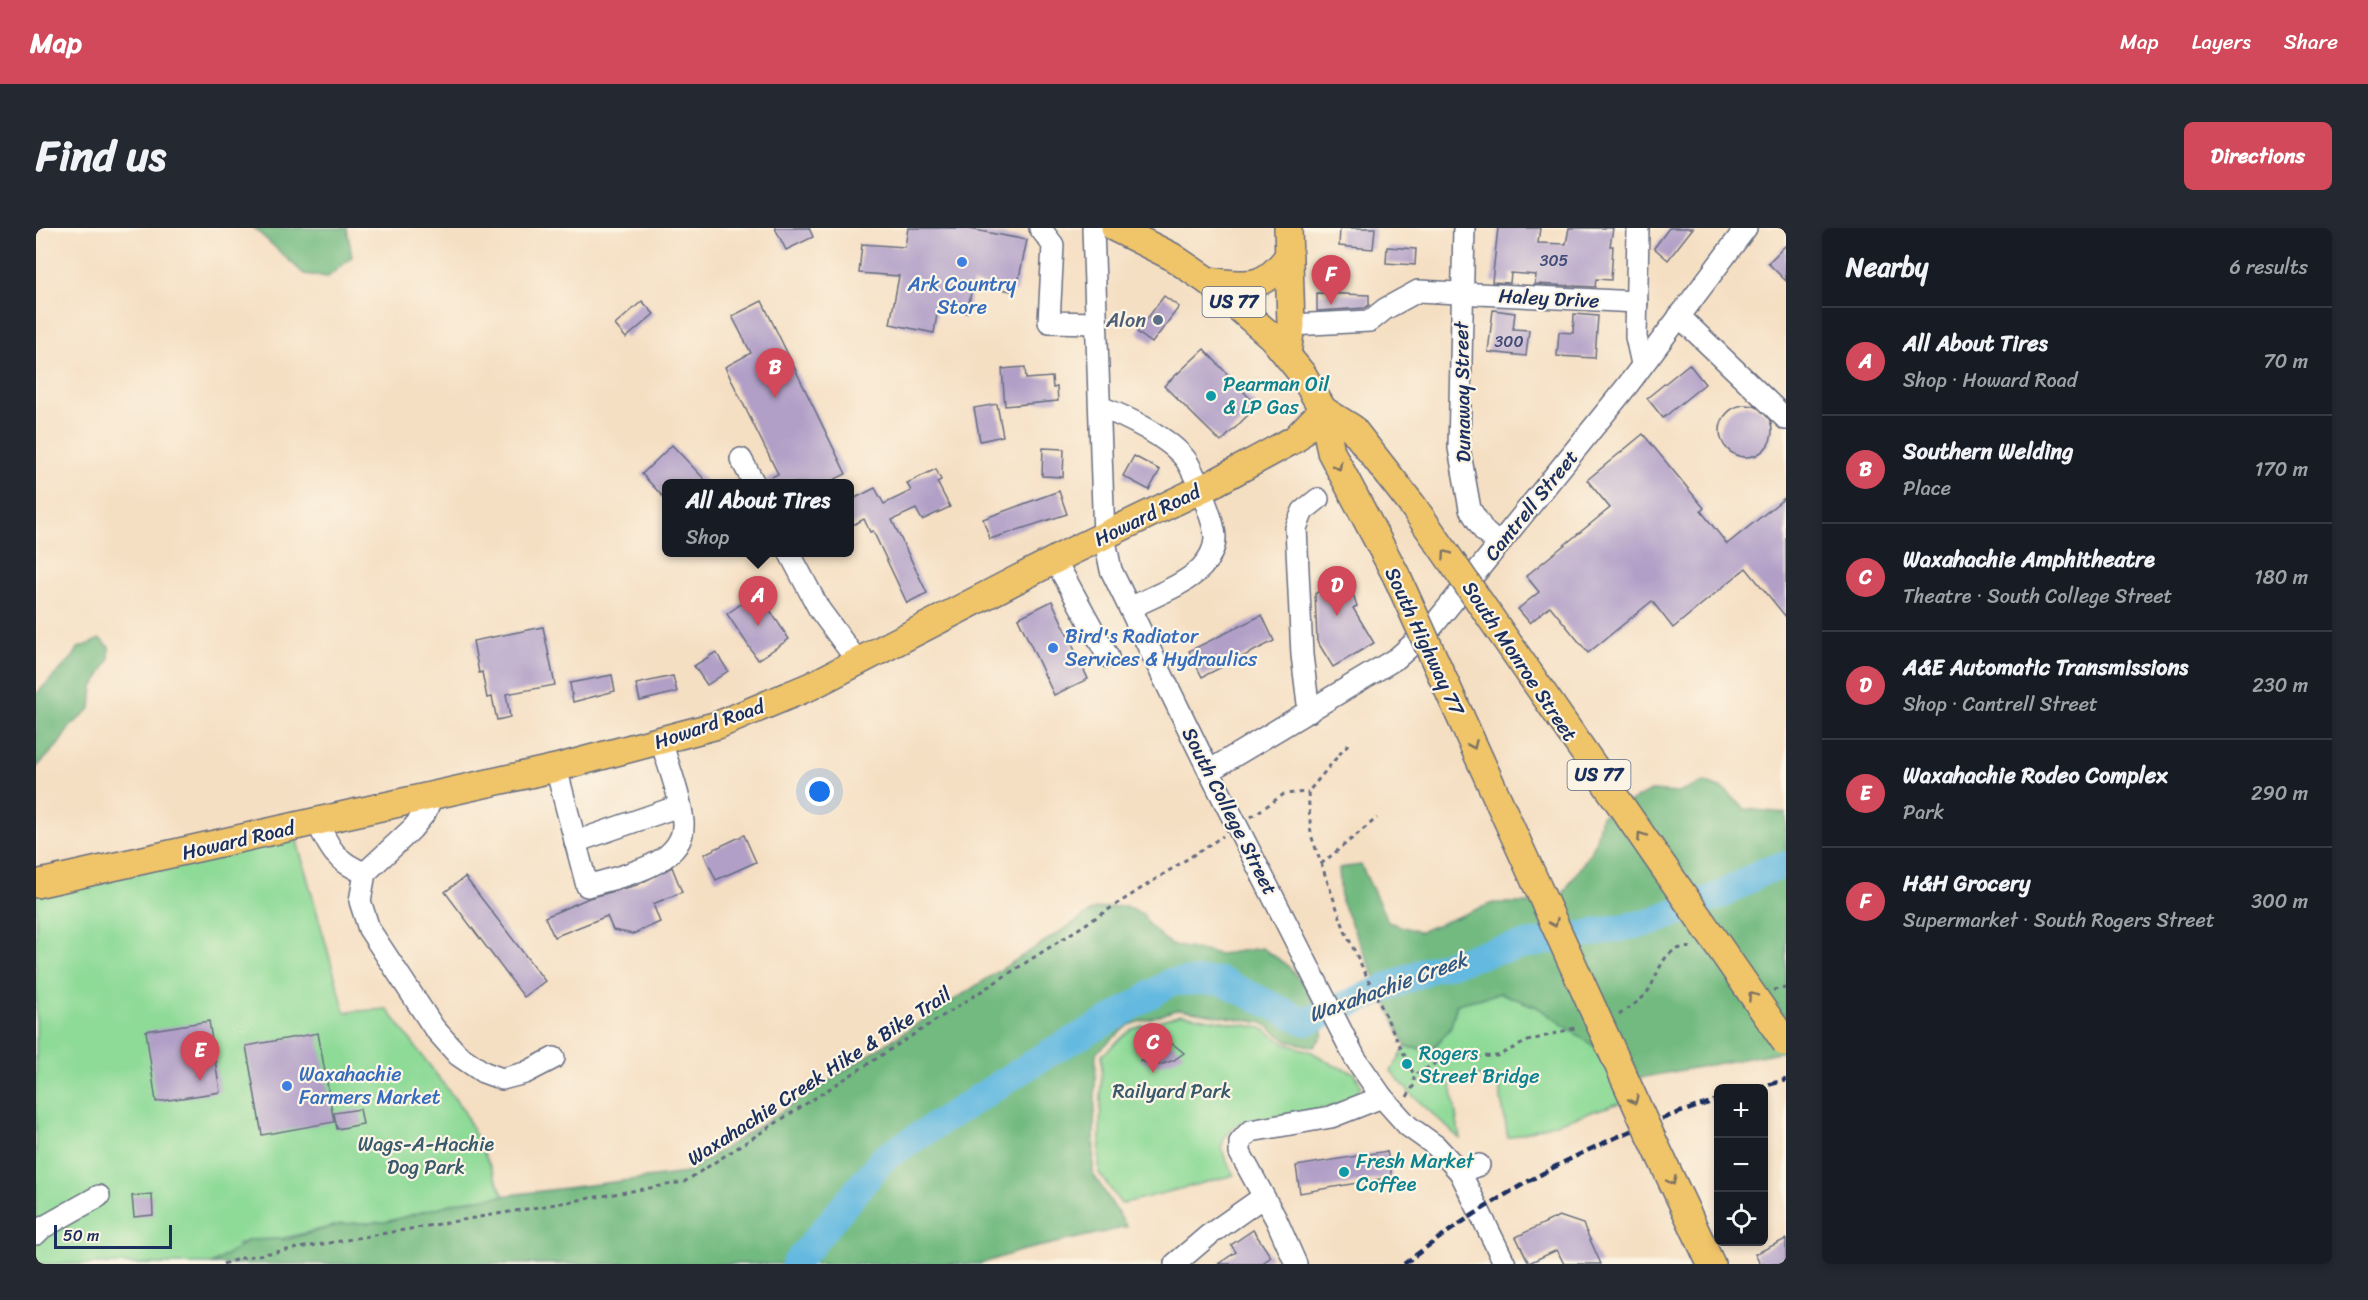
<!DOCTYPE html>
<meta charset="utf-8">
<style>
:root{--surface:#171b24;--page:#242831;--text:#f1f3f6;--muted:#9ea1a6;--line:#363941;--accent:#d1495b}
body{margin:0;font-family:Sriracha,sans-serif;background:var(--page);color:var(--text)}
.controls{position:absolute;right:18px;bottom:18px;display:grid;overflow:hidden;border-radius:9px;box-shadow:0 3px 9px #0003}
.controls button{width:54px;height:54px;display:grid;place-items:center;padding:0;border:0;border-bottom:2px solid var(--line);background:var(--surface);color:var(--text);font:30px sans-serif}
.scale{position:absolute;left:18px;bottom:15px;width:118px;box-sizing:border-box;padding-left:6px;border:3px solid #1b2f5e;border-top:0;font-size:16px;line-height:21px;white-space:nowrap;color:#1b2f5e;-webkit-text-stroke:4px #fcf5e5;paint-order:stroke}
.you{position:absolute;left:784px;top:564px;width:21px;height:21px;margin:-15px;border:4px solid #fff;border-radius:50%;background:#1a73e8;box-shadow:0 0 0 9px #1a73e833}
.badge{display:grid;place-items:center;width:39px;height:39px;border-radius:50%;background:var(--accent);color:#fff;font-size:20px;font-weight:700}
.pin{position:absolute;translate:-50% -50px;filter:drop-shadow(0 2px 3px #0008)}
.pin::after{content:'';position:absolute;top:32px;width:21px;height:18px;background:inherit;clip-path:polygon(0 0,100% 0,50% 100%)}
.popup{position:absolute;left:626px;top:251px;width:192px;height:78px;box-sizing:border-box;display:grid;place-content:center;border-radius:9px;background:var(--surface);filter:drop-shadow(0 2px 4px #0005);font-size:20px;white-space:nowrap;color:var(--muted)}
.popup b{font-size:22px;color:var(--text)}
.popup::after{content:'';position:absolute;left:50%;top:100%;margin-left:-12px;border:12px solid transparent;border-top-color:var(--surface)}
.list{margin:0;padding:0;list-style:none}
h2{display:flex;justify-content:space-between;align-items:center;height:78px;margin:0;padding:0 24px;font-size:26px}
h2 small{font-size:20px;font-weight:400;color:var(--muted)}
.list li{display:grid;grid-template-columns:39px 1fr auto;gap:18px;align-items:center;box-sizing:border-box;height:108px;padding:0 24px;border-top:2px solid var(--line)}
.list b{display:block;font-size:22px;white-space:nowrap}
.list p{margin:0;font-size:20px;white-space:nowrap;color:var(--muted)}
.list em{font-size:20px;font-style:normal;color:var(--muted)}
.icon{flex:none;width:33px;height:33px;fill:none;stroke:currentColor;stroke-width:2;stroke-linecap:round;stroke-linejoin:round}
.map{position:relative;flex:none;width:1750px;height:1036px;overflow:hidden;border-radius:9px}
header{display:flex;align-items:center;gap:36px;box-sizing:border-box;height:84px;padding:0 30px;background:var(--accent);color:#fff}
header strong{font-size:28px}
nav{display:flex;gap:33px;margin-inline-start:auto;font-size:21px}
.intro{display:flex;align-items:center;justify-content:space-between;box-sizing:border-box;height:144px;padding:0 36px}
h1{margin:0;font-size:42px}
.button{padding:15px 27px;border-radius:9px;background:var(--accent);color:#fff;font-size:21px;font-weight:700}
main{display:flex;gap:36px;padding:0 36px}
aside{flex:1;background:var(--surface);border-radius:9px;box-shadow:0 3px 9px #0003}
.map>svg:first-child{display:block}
</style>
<header>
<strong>Map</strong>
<nav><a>Map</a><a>Layers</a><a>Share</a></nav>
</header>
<div class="intro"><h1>Find us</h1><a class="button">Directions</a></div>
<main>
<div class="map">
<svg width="1750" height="1036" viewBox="0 0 1750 1036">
<rect width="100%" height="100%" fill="#fcf5e5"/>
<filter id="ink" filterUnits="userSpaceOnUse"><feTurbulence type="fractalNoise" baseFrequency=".0167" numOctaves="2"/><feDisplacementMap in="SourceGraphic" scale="12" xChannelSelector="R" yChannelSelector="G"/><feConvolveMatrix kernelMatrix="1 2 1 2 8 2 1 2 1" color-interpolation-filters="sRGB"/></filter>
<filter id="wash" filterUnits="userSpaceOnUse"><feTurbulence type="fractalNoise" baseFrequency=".008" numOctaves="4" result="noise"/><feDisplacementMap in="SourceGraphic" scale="24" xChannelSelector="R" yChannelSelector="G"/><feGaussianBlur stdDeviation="1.35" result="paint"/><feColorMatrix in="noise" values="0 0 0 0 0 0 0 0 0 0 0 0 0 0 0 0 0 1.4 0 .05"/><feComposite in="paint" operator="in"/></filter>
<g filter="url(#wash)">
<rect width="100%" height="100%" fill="#f5dfc3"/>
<!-- green -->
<g fill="#8eda97" stroke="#54847a" stroke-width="1.5">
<polygon points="257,599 309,784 351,781 428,883 468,968 426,973 350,994 306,996 244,1011 213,1012 201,1017 205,1030 187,1036 0,1036 0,655"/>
<polygon points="1465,765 1501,779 1565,823 1587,874 1472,910 1461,847 1414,851 1424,911 1375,866 1355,843 1370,819 1396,822 1414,801 1421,776"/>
<path d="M1145,786L1226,800L1250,816L1276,824L1297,837L1319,845L1325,858L1318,871L1297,879L1204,895C1178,913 1185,924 1198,947L1085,976L1063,945L1066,827L1096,801Z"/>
</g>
<!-- forest -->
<g fill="#72ba80" stroke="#46746f" stroke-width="1.5">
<polygon points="218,0 311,0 316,29 292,49 268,46"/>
<polygon points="64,411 73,419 73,432 57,459 55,480 34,499 22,517 0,540 0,466 37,429 42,420"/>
<polygon points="1668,554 1689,562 1709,581 1750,585 1750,823 1604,850 1501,779 1465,765 1421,776 1414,801 1395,822 1370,819 1305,673 1303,640 1325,637 1352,694 1383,704 1457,675 1521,675 1559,617 1565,588 1615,563 1642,565"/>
<polygon points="1087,678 1107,686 1113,697 1135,717 1184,726 1226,720 1249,735 1271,760 1287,791 1287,807 1278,819 1251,813 1227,795 1143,781 1093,797 1060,825 1057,946 1091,999 984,1023 944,1036 176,1036 213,1012 252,1011 306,996 350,994 426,973 650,945 1059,681"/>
</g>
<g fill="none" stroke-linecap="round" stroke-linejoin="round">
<!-- river -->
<polyline stroke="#64b9e0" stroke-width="28" points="759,1036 848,930 1013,825 1079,789 1135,754 1185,753 1270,794 1392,742 1458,723 1616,694 1687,666 1728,643 1750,637"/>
</g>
<g id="blocks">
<!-- building -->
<g fill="#b19fc7">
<polygon points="739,0 773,0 777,9 750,22"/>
<polygon points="872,0 928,0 991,12 980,64 937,55 931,85 902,80 898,105 854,96 863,48 823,45 826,16 869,19"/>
<polygon points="1304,0 1339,0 1337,21 1303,18"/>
<polygon points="1462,0 1504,0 1502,15 1530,16 1533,0 1577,0 1574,18 1577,18 1575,52 1560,51 1559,59 1499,56 1500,47 1475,45 1474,55 1456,54"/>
<polygon points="1633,0 1657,0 1632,32 1618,20"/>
<polygon points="1750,17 1750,53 1732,35"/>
<polygon points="1351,19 1380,21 1379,37 1350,35"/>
<polygon points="1281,65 1333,67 1333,77 1329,80 1281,83"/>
<polygon points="1128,68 1143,79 1116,115 1101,104"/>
<polygon points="606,73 618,86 590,110 579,97"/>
<polygon points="726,73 810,246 791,255 731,255 730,252 742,246 689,139 715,125 696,88"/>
<polygon points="1457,82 1479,85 1477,101 1493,102 1490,128 1452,124"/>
<polygon points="1538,86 1562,88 1559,130 1521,128 1523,104 1537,105"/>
<polygon points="1168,121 1221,178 1185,214 1128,158"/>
<polygon points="1653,136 1669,156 1627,190 1611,170"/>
<polygon points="989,139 990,151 1016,149 1017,160 1021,159 1022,173 969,178 966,141"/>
<polygon points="961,176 967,208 944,213 938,180"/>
<circle cx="1710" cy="203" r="26"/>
<polygon points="1607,206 1668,280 1665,283 1691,316 1750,269 1750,389 1710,340 1637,400 1616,373 1552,425 1514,378 1494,395 1482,381 1503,364 1490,348 1574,280 1551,252"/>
<polygon points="636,217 672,255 630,255 630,272 606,246"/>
<polygon points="1007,220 1028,221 1027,249 1006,248"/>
<polygon points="1098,228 1124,242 1113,262 1087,248"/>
<polygon points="900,241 905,252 901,254 914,279 886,292 880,281 856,292 891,365 871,375 837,303 834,304 828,291 813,299 813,273 839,260 848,276 875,263 871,255"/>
<polygon points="1023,263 1031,286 954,311 947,291"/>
<polygon points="1310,345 1321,378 1317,380 1338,415 1297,439 1281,413 1279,366"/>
<polygon points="722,364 753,411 722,432 691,386"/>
<polygon points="1016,373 1052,451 1018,467 982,390"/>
<polygon points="1226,387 1238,413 1166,449 1153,423"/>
<polygon points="507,399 519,457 470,466 474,489 461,492 456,469 451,470 446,444 443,445 437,413"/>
<polygon points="680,424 692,443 671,457 658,438"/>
<polygon points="576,447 579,463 537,474 534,455"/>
<polygon points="637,448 641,464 604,473 600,456"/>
<polygon points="708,607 720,634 680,652 668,626"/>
<polygon points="636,639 646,664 617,676 624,694 597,706 577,702 571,688 518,709 509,689 553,670 601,657"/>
<polygon points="429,649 509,753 488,769 409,664"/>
<polygon points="173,793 184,864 120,874 110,803"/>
<polygon points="282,805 298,894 226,907 210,818"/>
<polygon points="1137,816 1148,825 1138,832 1124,837 1104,833 1111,820"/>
<polygon points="324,881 327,896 301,901 298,885"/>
<polygon points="1351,923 1356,949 1264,965 1260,938"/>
<polygon points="116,966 117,987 98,989 96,968"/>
<polygon points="1523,988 1547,996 1565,1036 1528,1036 1521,1022 1493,1035 1480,1009"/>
<polygon points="1217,1002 1235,1029 1225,1036 1182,1036 1200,1024 1195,1017"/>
<polygon points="1750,1011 1750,1036 1724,1036 1719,1026"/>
</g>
</g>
</g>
<g filter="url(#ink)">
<use href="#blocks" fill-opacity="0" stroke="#676d81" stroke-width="1.5"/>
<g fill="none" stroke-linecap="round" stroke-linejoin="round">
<!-- minor casing -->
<g stroke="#676d81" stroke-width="24">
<g id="minor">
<polyline points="1004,0 1017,17 1013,94 1061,95"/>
<polyline points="1057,0 1068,308 1075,342 1173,543 1319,830 1346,869 1372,898 1400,918 1424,944 1469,1036"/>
<polyline points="1428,0 1423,220 1434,281 1448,303 1463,317"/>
<polyline points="1602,0 1600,109 1606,136"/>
<polyline points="1643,88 1750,191"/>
<polyline points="1255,97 1334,93 1349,81 1382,63 1601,74"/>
<path d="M1064,179C1089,188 1134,210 1150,232C1159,246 1179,294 1179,310C1179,320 1173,331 1166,339C1148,358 1117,368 1094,380"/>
<polyline points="705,231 718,255"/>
<polyline points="753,324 783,381 822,434"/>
<polyline points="1019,332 1072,429"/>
<polyline points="1273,484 1266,427 1260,300 1267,283 1282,271"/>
<path d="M520,540L551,658C583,648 650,638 647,594C645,569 632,537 625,513"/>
<polyline points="1173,543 1361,430 1396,399 1591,158 1710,0"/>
<polyline points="397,567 389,585 376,601 329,645 324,673 333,701 398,800 422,827 447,844 466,851 489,845 518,830"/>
<path d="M281,594C294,621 300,634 329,645"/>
<polyline points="539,614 643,578"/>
<polyline points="1424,944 1443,937"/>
<polyline points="0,1006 6,1000 63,968"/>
<polyline points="1139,1036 1173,1007 1227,969"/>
<polyline points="1260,1036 1240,991 1204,925 1204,914 1214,903 1295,889 1346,869"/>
</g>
</g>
<!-- major casing -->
<g stroke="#676d81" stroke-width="30">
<g id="major">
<polyline points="1079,0 1135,28 1172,53 1236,109 1267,147 1287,182 1295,224 1361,349"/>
<path d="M1172,53C1211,57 1226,63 1251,30"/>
<polyline points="1251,127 1255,97 1252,0"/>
<polyline points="1287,182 1316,200 1377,278"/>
<polyline points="0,656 520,540 682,497 775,458 1036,323 1180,254 1259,211 1287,182"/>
<polyline points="1611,900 1675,1036"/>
</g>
</g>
<!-- path -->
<g stroke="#676d81" stroke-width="3" stroke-dasharray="4.5 4.5" stroke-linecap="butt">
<polyline points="1312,516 1272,564 1275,607 1309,703 1378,847"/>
<polyline points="1215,589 1248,566 1272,564"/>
<polyline points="1285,636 1341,590"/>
<polyline points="1737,762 1750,760"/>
<path d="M1583,787C1591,781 1603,774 1610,766C1624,748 1624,715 1658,720"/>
<polyline points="1371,869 1378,857 1378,847 1402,834 1422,829 1461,828 1492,813 1542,799"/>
<polyline points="187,1036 205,1030 648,954 1187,608"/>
</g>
<!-- minor -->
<use href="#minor" stroke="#fff" stroke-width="21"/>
<!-- major -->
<use href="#major" stroke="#f0c469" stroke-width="27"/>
<!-- rail -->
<g stroke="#1b2f5e" stroke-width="4.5" stroke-dasharray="9 4.5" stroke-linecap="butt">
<polyline points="1720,860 1750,852"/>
<path d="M1368,1036C1463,963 1568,906 1682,872"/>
</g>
<!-- major-bridge casing -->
<g stroke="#676d81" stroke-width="30" stroke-linecap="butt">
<g id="major-bridge">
<polyline points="1377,278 1750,815"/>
<polyline points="1361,349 1611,900"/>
</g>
</g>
<!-- major-bridge -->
<use href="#major-bridge" stroke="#f0c469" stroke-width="27"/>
</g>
<!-- one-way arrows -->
<defs><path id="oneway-chevron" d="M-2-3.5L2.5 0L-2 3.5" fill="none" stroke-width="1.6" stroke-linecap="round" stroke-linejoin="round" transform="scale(1.5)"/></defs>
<g stroke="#7b7263">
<use href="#oneway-chevron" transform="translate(1302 238) rotate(63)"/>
<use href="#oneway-chevron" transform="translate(1410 326) rotate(-125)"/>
<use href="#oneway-chevron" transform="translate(1437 517) rotate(66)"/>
<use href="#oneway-chevron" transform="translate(1605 608) rotate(-125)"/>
<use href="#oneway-chevron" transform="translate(1518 695) rotate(66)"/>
<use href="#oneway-chevron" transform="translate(1716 768) rotate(-125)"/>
<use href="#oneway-chevron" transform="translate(1598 872) rotate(66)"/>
<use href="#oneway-chevron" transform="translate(1636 953) rotate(65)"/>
</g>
</g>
<!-- markers -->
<g fill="#3f7fe0" stroke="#fcf5e5" stroke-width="2">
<circle cx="926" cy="34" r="6"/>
<circle cx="1017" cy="420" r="6"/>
<circle cx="251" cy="858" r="6"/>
</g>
<circle fill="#5c6f8a" stroke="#fcf5e5" stroke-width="2" cx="1122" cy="92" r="6"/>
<g fill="#0f9aa8" stroke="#fcf5e5" stroke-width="2">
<circle cx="1175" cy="168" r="6"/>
<circle cx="1371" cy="836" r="6"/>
<circle cx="1308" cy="944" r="6"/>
</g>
<g text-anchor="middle" stroke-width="4.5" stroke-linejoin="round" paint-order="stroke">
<!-- number labels -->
<g font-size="16" fill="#404b78">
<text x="1518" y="38">305</text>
<text x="1473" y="119">300</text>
</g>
<!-- shield labels -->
<g fill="#fcf5e5" stroke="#5e6a86" stroke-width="1.5">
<rect x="1166.5" y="59" width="63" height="30" rx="4.5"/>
<rect x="1531.5" y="532" width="63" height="30" rx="4.5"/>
</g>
<g font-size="18" font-weight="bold" fill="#1b2f5e">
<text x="1198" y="80">US 77</text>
<text x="1563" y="553">US 77</text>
</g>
<!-- shop labels -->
<g font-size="20" fill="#366cbe" stroke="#fcf5e5" text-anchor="start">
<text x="926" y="63" text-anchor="middle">Ark Country<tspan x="926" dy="23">Store</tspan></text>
<text x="1029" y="415">Bird's Radiator<tspan x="1029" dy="23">Services &amp; Hydraulics</tspan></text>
<text x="263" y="853">Waxahachie<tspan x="263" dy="23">Farmers Market</tspan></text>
</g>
<!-- street labels -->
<g font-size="20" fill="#1b2f5e" stroke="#fcf5e5">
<text transform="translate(1513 70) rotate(3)" y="7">Haley Drive</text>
<text transform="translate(1426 164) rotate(-91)" y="7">Dunaway Street</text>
<text transform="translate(1495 277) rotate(-51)" y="7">Cantrell Street</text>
<text transform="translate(1111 287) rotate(-26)" y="7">Howard Road</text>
<text transform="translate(1389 413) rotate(65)" y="7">South Highway 77</text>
<text transform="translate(1484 433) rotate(56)" y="7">South Monroe Street</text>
<text transform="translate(673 496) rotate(-19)" y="7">Howard Road</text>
<text transform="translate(1194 583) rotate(63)" y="7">South College Street</text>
<text transform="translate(202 612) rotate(-13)" y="7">Howard Road</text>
<text transform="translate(783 848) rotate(-33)" y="7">Waxahachie Creek Hike &amp; Bike Trail</text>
</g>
<!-- service labels -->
<g font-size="20" fill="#4e5e75" stroke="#fcf5e5" text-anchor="end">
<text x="1110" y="99">Alon</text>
</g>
<!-- culture labels -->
<g font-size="20" fill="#0d838f" stroke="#fcf5e5" text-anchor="start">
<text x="1187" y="163">Pearman Oil<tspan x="1187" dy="23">&amp; LP Gas</tspan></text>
<text x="1383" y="832">Rogers<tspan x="1383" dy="23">Street Bridge</tspan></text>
<text x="1320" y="940">Fresh Market<tspan x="1320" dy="23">Coffee</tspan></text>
</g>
<!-- park labels -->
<g font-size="20" fill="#385a6c" stroke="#fcf5e5">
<text x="1136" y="870">Railyard Park</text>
<text x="390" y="923">Wags-A-Hachie<tspan x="390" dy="23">Dog Park</tspan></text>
</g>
<!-- water labels -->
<g font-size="21" font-style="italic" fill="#315885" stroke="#fcf5e5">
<text transform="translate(1352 759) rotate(-20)" y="7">Waxahachie Creek</text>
</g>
</g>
</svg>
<div class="controls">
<button>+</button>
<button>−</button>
<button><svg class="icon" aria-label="locate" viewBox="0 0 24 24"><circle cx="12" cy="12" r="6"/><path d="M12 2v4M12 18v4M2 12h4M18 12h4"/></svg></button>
</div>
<div class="scale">50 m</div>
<div class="you"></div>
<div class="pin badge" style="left:722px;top:398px">A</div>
<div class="popup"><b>All About Tires</b>Shop</div>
<div class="pin badge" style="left:739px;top:170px">B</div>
<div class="pin badge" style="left:1117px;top:845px">C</div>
<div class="pin badge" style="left:1301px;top:388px">D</div>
<div class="pin badge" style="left:164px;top:853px">E</div>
<div class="pin badge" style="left:1295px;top:77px">F</div>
</div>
<aside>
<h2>Nearby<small>6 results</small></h2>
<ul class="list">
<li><span class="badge">A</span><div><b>All About Tires</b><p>Shop · Howard Road</p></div><em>70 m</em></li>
<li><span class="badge">B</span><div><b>Southern Welding</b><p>Place</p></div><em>170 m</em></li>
<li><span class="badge">C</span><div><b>Waxahachie Amphitheatre</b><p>Theatre · South College Street</p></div><em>180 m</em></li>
<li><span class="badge">D</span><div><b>A&amp;E Automatic Transmissions</b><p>Shop · Cantrell Street</p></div><em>230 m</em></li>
<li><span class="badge">E</span><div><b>Waxahachie Rodeo Complex</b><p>Park</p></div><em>290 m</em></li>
<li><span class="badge">F</span><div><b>H&amp;H Grocery</b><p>Supermarket · South Rogers Street</p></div><em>300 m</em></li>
</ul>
</aside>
</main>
